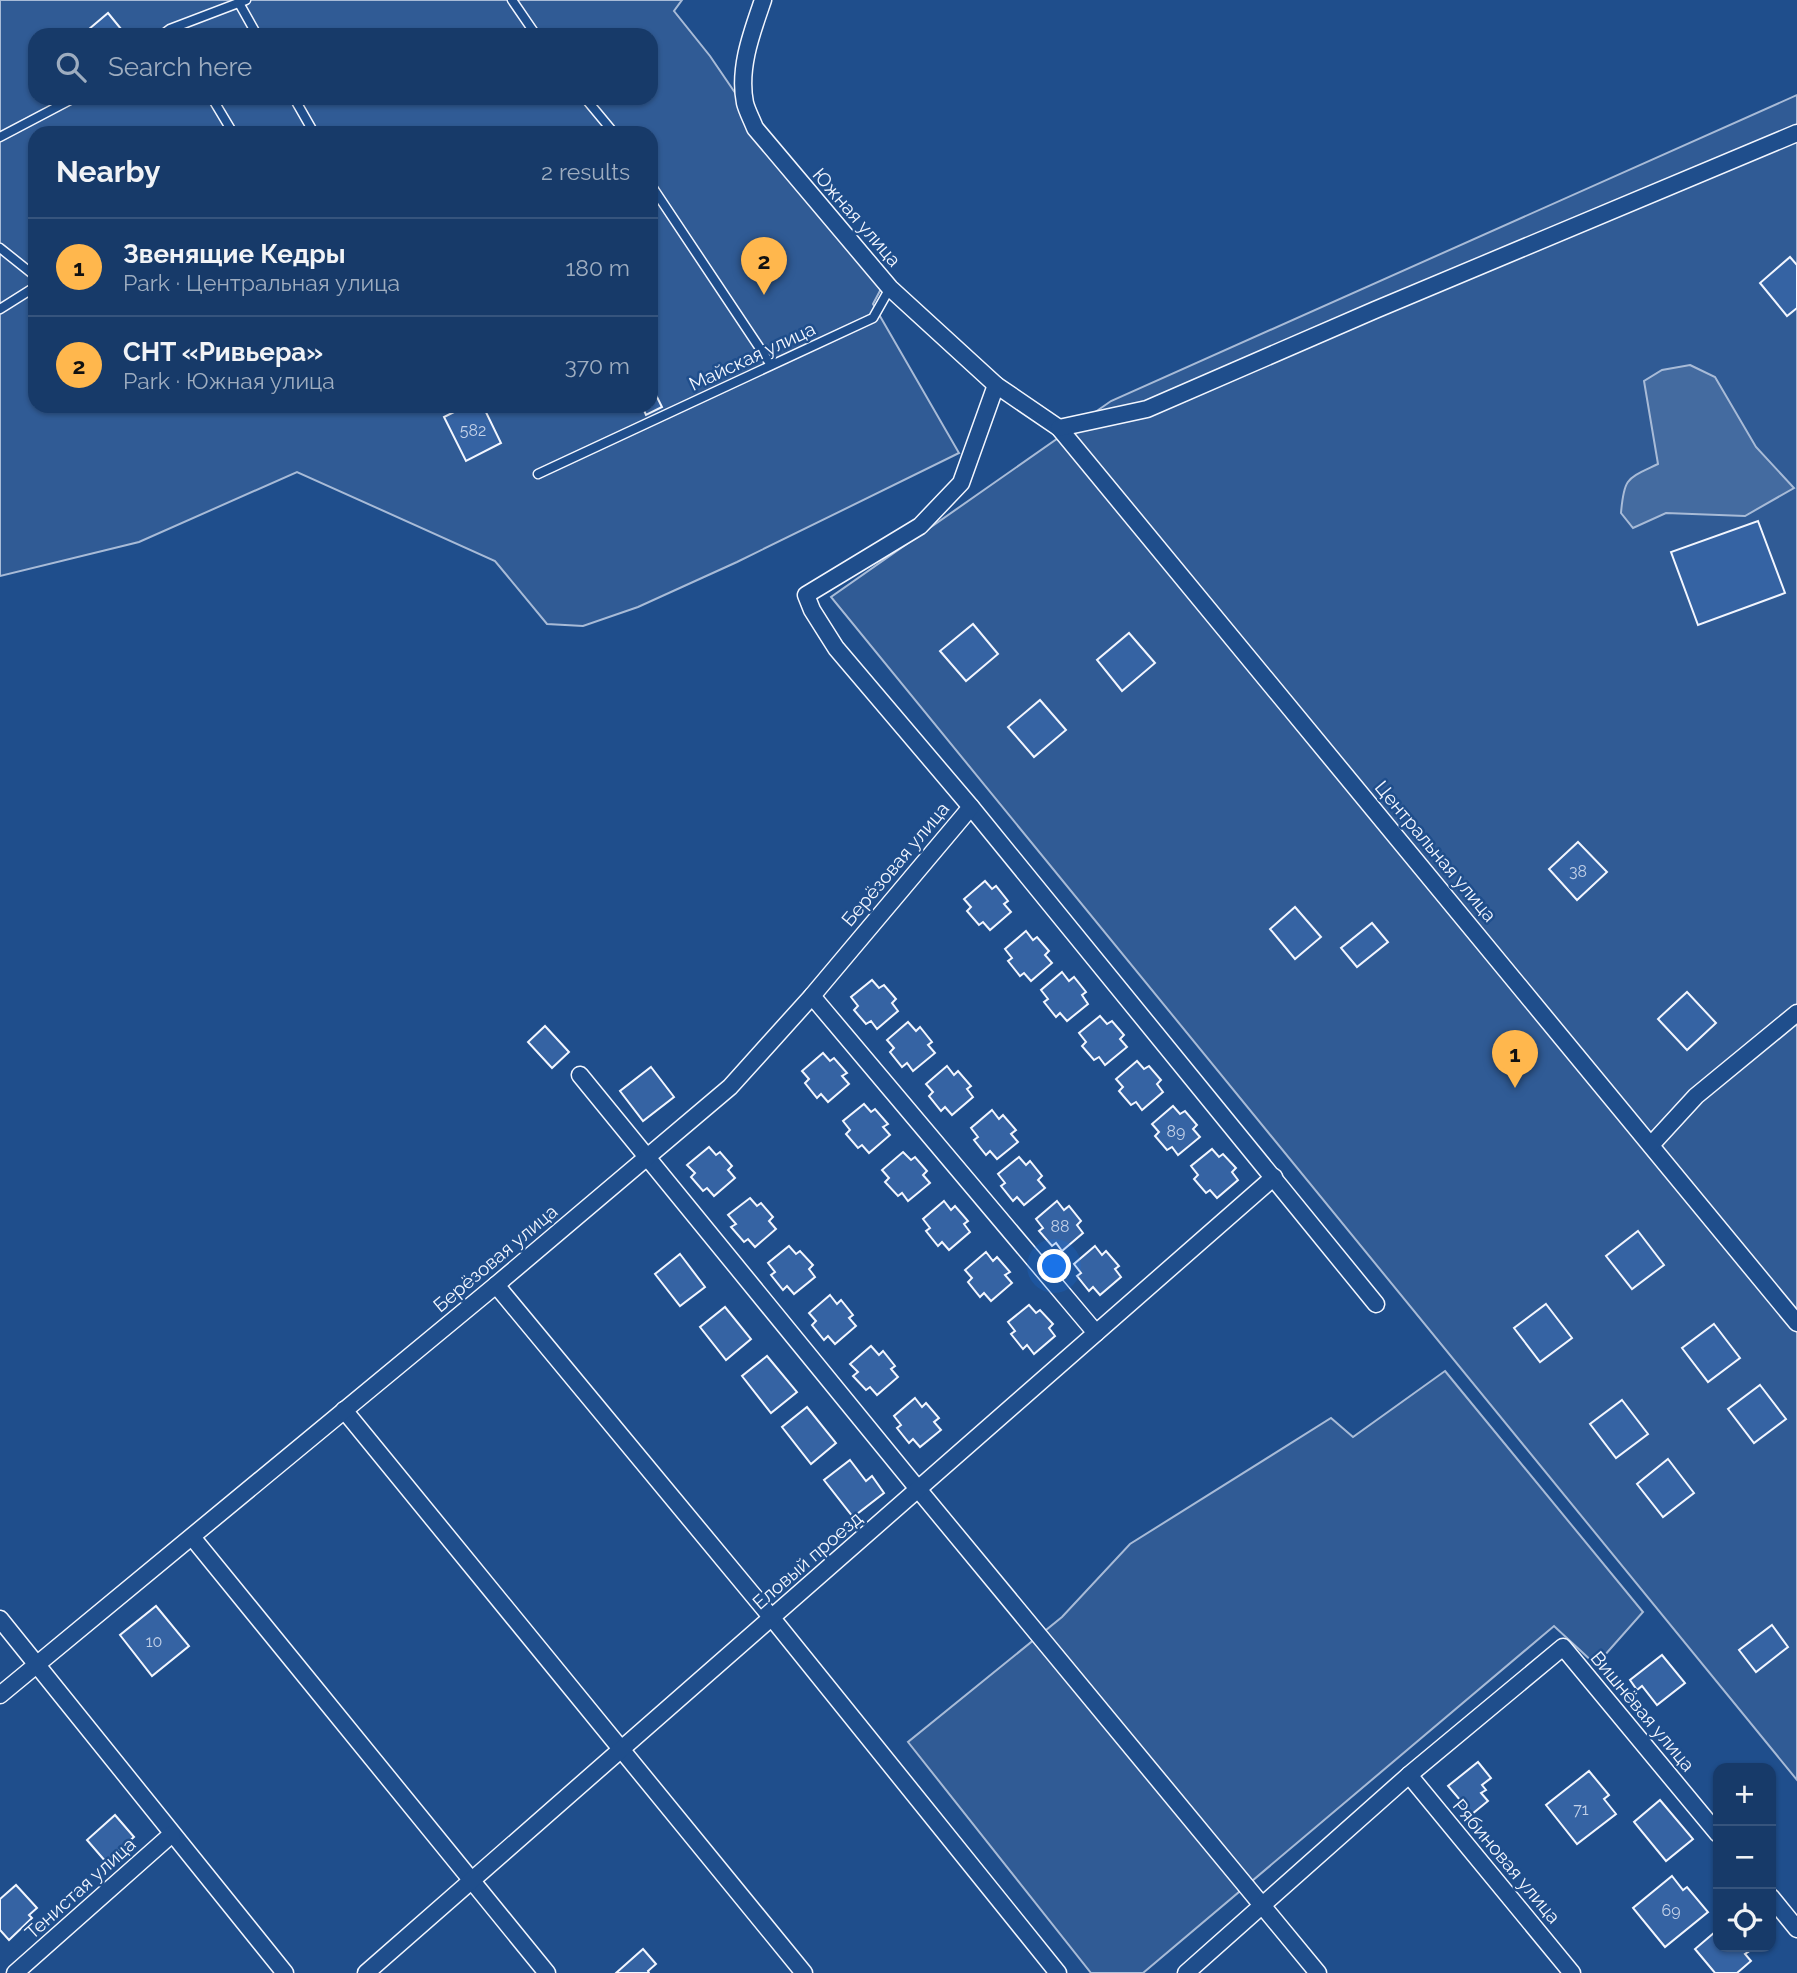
<!DOCTYPE html>
<meta charset="utf-8">
<style>
:root{--surface:#173a69;--page:#244571;--text:#f1f3f6;--muted:#9eadc0;--line:#36547d;--accent:#ffb74d}
body{margin:0;font-family:Raleway,sans-serif;background:var(--page);color:var(--text)}
.controls{position:absolute;right:21px;bottom:21px;display:grid;overflow:hidden;border-radius:14px;box-shadow:0 2px 5px #0004}
.controls button{width:63px;height:63px;display:grid;place-items:center;padding:0;border:0;border-bottom:2px solid var(--line);background:var(--surface);color:var(--text);font:35px sans-serif}
.you{position:absolute;left:1055px;top:1267px;width:24px;height:24px;margin:-18px;border:5px solid #fff;border-radius:50%;background:#1a73e8;box-shadow:0 0 0 10px #1a73e833}
.badge{display:grid;place-items:center;width:46px;height:46px;border-radius:50%;background:var(--accent);color:#111;font-size:23px;font-weight:700}
.pin{position:absolute;translate:-50% -58px;filter:drop-shadow(0 2px 4px #0008)}
.pin::after{content:'';position:absolute;top:37px;width:24px;height:21px;background:inherit;clip-path:polygon(0 0,100% 0,50% 100%)}
.list{margin:0;padding:0;list-style:none}
h2{display:flex;justify-content:space-between;align-items:center;height:91px;margin:0;padding:0 28px;font-size:30px}
h2 small{font-size:23px;font-weight:400;color:var(--muted)}
.list li{display:grid;grid-template-columns:46px 1fr auto;gap:21px;align-items:center;box-sizing:border-box;height:98px;padding:0 28px;border-top:2px solid var(--line)}
.list b{display:block;font-size:26px;white-space:nowrap}
.list p{margin:0;font-size:23px;white-space:nowrap;color:var(--muted)}
.list em{font-size:23px;font-style:normal;color:var(--muted)}
.icon{flex:none;width:38px;height:38px;fill:none;stroke:currentColor;stroke-width:2;stroke-linecap:round;stroke-linejoin:round}
.map{position:relative;flex:none;width:1797px;height:1973px;overflow:hidden}
.search{position:absolute;background:var(--surface);box-shadow:0 2px 5px #0004;left:28px;top:28px;width:630px;height:77px;display:flex;align-items:center;gap:18px;box-sizing:border-box;padding:0 24px;border-radius:21px;color:var(--muted);font-size:26px}
.panel{position:absolute;background:var(--surface);box-shadow:0 2px 5px #0004;left:28px;top:126px;width:630px;height:287px;border-radius:21px}
.map>svg:first-child{display:block}
</style>
<div class="map">
<svg width="1797" height="1973" viewBox="0 0 1797 1973">
<rect width="100%" height="100%" fill="#1f4e8c"/>
<!-- green -->
<g fill="#305b95" stroke="#a8bbd7" stroke-width="2" fill-rule="evenodd">
<path d="M0,0H682L674,11L710,56L798,185L882,287L873,304L959,453L737,562L638,607L583,626L547,624L495,561L297,472L139,542L0,576ZM35,35H651V98H35ZM35,133H651V406H35Z"/>
<polygon points="1797,95 1797,1780 831,597 1111,401"/>
<polygon points="1445,1371 1643,1612 1596,1665 1554,1626 1143,1973 1091,1973 908,1742 1062,1617 1130,1544 1331,1418 1353,1437"/>
</g>
<!-- water -->
<path fill="#446ba0" stroke="#a8bbd7" stroke-width="2" d="M1690,365L1715,377L1756,447L1794,488L1745,516L1666,513L1633,528L1621,513C1624,477 1627,479 1658,464L1644,381L1662,370Z"/>
<!-- building -->
<g fill="#3563a3" stroke="#f2f6ff" stroke-width="2">
<polygon points="108,13 126,35 82,35"/>
<polygon points="1790,257 1797,265 1797,308 1787,316 1760,283"/>
<polygon points="651,385 662,407 646,415 642,406 651,406"/>
<polygon points="466,406 483,406 501,443 466,461 444,417"/>
<polygon points="1758,521 1785,593 1698,625 1671,552"/>
<polygon points="973,624 998,654 966,681 940,651"/>
<polygon points="1129,633 1155,663 1122,691 1097,660"/>
<polygon points="1040,700 1066,730 1034,757 1008,727"/>
<polygon points="1578,842 1607,872 1577,900 1549,869"/>
<polygon points="985,881 992,889 996,886 1008,901 1004,904 1011,912 990,930 983,922 979,925 967,911 971,907 964,899"/>
<polygon points="1295,907 1321,937 1295,959 1270,929"/>
<polygon points="1372,923 1388,942 1357,967 1341,948"/>
<polygon points="1026,931 1033,940 1037,937 1049,951 1045,955 1052,963 1031,981 1024,973 1020,976 1008,961 1012,958 1005,949"/>
<polygon points="1062,972 1069,981 1074,977 1086,992 1082,995 1088,1004 1067,1021 1060,1013 1056,1017 1044,1002 1048,999 1041,990"/>
<polygon points="872,980 879,988 884,985 896,999 892,1003 898,1011 877,1029 871,1021 866,1024 854,1010 858,1006 851,997"/>
<polygon points="1687,992 1716,1023 1687,1050 1658,1019"/>
<polygon points="1100,1016 1107,1024 1112,1021 1124,1035 1120,1039 1127,1047 1105,1065 1099,1057 1094,1060 1082,1046 1086,1042 1079,1033"/>
<polygon points="908,1022 916,1031 920,1027 932,1042 928,1045 935,1053 913,1071 907,1063 902,1067 890,1052 894,1048 887,1040"/>
<polygon points="545,1026 569,1052 552,1068 528,1042"/>
<polygon points="823,1053 830,1061 834,1058 847,1073 842,1076 849,1084 828,1102 821,1094 817,1098 805,1083 809,1079 802,1071"/>
<polygon points="1137,1061 1144,1069 1149,1066 1161,1080 1157,1084 1163,1092 1142,1110 1136,1102 1131,1105 1119,1091 1123,1087 1116,1079"/>
<polygon points="947,1066 954,1075 958,1071 971,1086 967,1089 973,1097 952,1115 945,1107 941,1111 929,1096 933,1092 926,1084"/>
<polygon points="651,1067 674,1097 643,1121 620,1091"/>
<polygon points="864,1104 871,1112 875,1109 888,1124 883,1127 890,1135 869,1153 862,1145 858,1148 846,1134 850,1130 843,1121"/>
<polygon points="1173,1106 1180,1114 1185,1111 1197,1125 1193,1129 1200,1137 1178,1155 1172,1147 1167,1150 1155,1136 1159,1132 1152,1124"/>
<polygon points="992,1110 999,1119 1003,1115 1016,1130 1011,1134 1018,1142 997,1159 990,1151 986,1155 974,1140 978,1137 971,1128"/>
<polygon points="709,1147 716,1155 720,1152 732,1166 728,1170 735,1178 714,1196 707,1188 703,1191 691,1177 695,1173 687,1165"/>
<polygon points="1212,1149 1219,1157 1223,1154 1236,1168 1232,1172 1238,1180 1217,1198 1210,1190 1206,1193 1194,1179 1198,1175 1191,1166"/>
<polygon points="903,1152 911,1160 915,1157 927,1171 923,1175 930,1183 908,1201 902,1193 898,1196 885,1182 889,1178 882,1170"/>
<polygon points="1019,1157 1026,1165 1030,1161 1042,1176 1038,1180 1045,1188 1024,1205 1017,1197 1013,1201 1001,1186 1005,1183 998,1174"/>
<polygon points="750,1198 757,1206 761,1203 773,1217 769,1221 776,1229 755,1247 748,1239 744,1242 731,1227 736,1224 728,1215"/>
<polygon points="944,1201 951,1210 955,1206 968,1221 964,1224 970,1232 949,1250 942,1242 938,1246 926,1231 930,1228 923,1219"/>
<polygon points="1057,1201 1064,1210 1069,1206 1081,1221 1077,1225 1083,1233 1062,1251 1056,1243 1052,1246 1039,1231 1043,1228 1036,1219"/>
<polygon points="1638,1231 1664,1265 1632,1289 1606,1256"/>
<polygon points="789,1246 796,1254 800,1251 813,1265 809,1269 815,1277 794,1294 787,1286 783,1290 771,1275 775,1272 768,1263"/>
<polygon points="1095,1246 1102,1255 1106,1251 1119,1266 1115,1269 1121,1277 1100,1295 1093,1287 1089,1291 1077,1276 1081,1273 1074,1264"/>
<polygon points="986,1252 993,1261 997,1257 1010,1272 1005,1275 1012,1283 991,1301 984,1293 980,1297 968,1282 972,1278 965,1270"/>
<polygon points="680,1254 705,1287 680,1306 655,1274"/>
<polygon points="830,1295 837,1304 841,1300 853,1315 849,1318 856,1326 835,1344 828,1336 824,1340 812,1325 816,1321 809,1313"/>
<polygon points="1546,1304 1572,1338 1540,1362 1514,1328"/>
<polygon points="1029,1305 1036,1313 1040,1310 1053,1324 1049,1328 1055,1336 1034,1354 1027,1345 1023,1349 1011,1334 1015,1331 1008,1322"/>
<polygon points="725,1307 751,1339 726,1360 700,1327"/>
<polygon points="1714,1324 1740,1358 1708,1382 1682,1348"/>
<polygon points="871,1346 879,1355 883,1351 895,1366 891,1369 898,1377 877,1395 870,1387 866,1390 853,1376 858,1372 850,1364"/>
<polygon points="767,1356 797,1392 771,1413 742,1376"/>
<polygon points="1760,1385 1786,1419 1754,1443 1728,1409"/>
<polygon points="915,1398 922,1407 926,1403 939,1418 934,1422 941,1430 920,1447 913,1439 909,1443 897,1428 901,1425 894,1416"/>
<polygon points="1622,1400 1648,1434 1616,1458 1590,1424"/>
<polygon points="807,1407 836,1443 811,1464 782,1427"/>
<polygon points="1668,1459 1694,1493 1663,1517 1637,1484"/>
<polygon points="850,1460 866,1481 872,1476 884,1493 853,1517 824,1480"/>
<polygon points="156,1606 189,1646 152,1676 120,1635"/>
<polygon points="1772,1625 1788,1647 1756,1672 1739,1650"/>
<polygon points="1662,1655 1685,1683 1657,1705 1642,1686 1637,1690 1630,1680"/>
<polygon points="1478,1762 1491,1778 1482,1785 1486,1790 1481,1793 1488,1801 1472,1814 1448,1786"/>
<polygon points="1589,1771 1609,1795 1604,1799 1616,1814 1577,1844 1546,1805"/>
<polygon points="1660,1800 1693,1839 1666,1861 1634,1822"/>
<polygon points="115,1815 134,1837 106,1862 87,1840"/>
<polygon points="1672,1876 1683,1890 1687,1887 1708,1912 1665,1947 1633,1908"/>
<polygon points="16,1885 37,1908 29,1915 32,1918 9,1940 0,1930 0,1899"/>
<polygon points="1715,1932 1718,1936 1718,1947 1743,1947 1748,1952 1745,1954 1751,1961 1737,1973 1715,1973 1695,1949"/>
<polygon points="643,1949 656,1964 648,1971 649,1973 616,1973"/>
</g>
<g fill="none" stroke-linecap="round" stroke-linejoin="round">
<!-- lane casing -->
<g stroke="#f2f6ff" stroke-width="11">
<g id="lane">
<polyline points="512,0 536,35"/>
<polyline points="239,3 257,35"/>
<polyline points="162,35 170,29 246,0"/>
<polyline points="212,98 233,133"/>
<polyline points="294,98 314,133"/>
<polyline points="585,98 614,133"/>
<polyline points="0,137 74,98"/>
<polyline points="651,185 771,365"/>
<polyline points="0,248 35,276"/>
<polyline points="0,309 35,287"/>
<polyline points="538,474 873,318 890,288"/>
</g>
</g>
<!-- street casing -->
<g stroke="#f2f6ff" stroke-width="19">
<g id="street">
<path d="M763,0C752,32 738,68 745,103C747,111 752,120 755,128L890,288L996,385L1059,428L1797,1323"/>
<polyline points="996,385 961,483 920,526 806,595 812,610 836,648 971,807 1376,1304"/>
<polyline points="1059,428 1147,409 1375,310 1797,133"/>
<polyline points="812,996 1096,1333"/>
<polyline points="580,1075 918,1489 1318,1973"/>
<polyline points="1651,1145 1696,1096 1797,1013"/>
<polyline points="496,1285 772,1618 1058,1973"/>
<polyline points="344,1410 804,1973"/>
<polyline points="192,1537 547,1973"/>
<polyline points="0,1619 285,1973"/>
<polyline points="0,1695 496,1285 730,1087 812,996 971,807"/>
<polyline points="1409,1775 1572,1973"/>
<polyline points="1771,1897 1797,1929"/>
<polyline points="15,1973 172,1834"/>
<polyline points="366,1973 1274,1177"/>
<polyline points="1186,1973 1409,1775 1563,1647 1718,1834"/>
</g>
</g>
<!-- lane -->
<use href="#lane" stroke="#1f4e8c" stroke-width="8"/>
<!-- street -->
<use href="#street" stroke="#1f4e8c" stroke-width="16"/>
</g>
<g text-anchor="middle" stroke-width="5" stroke-linejoin="round" paint-order="stroke">
<!-- number labels -->
<g font-size="16" fill="#c3d1e8">
<text x="473" y="436">582</text>
<text x="1578" y="877">38</text>
<text x="1176" y="1137">89</text>
<text x="1060" y="1232">88</text>
<text x="154" y="1647">10</text>
<text x="1581" y="1815">71</text>
<text x="1671" y="1916">69</text>
</g>
<!-- street labels -->
<g font-size="19" fill="#f2f6ff" stroke="#1f4e8c">
<text transform="translate(857 217) rotate(49)" y="7">Южная улица</text>
<text transform="translate(752 356) rotate(-25)" y="7">Майская улица</text>
<text transform="translate(1436 851) rotate(50)" y="7">Центральная улица</text>
<text transform="translate(895 864) rotate(-50)" y="7">Берёзовая улица</text>
<text transform="translate(495 1258) rotate(-40)" y="7">Берёзовая улица</text>
<text transform="translate(807 1560) rotate(-41)" y="7">Еловый проезд</text>
<text transform="translate(1643 1711) rotate(50)" y="7">Вишнёвая улица</text>
<text transform="translate(1507 1861) rotate(50)" y="7">Рябиновая улица</text>
<text transform="translate(80 1888) rotate(-42)" y="7">Тенистая улица</text>
</g>
</g>
</svg>
<div class="controls">
<button>+</button>
<button>−</button>
<button><svg class="icon" aria-label="locate" viewBox="0 0 24 24"><circle cx="12" cy="12" r="6"/><path d="M12 2v4M12 18v4M2 12h4M18 12h4"/></svg></button>
</div>
<div class="you"></div>
<div class="pin badge" style="left:1515px;top:1088px">1</div>
<div class="pin badge" style="left:764px;top:295px">2</div>
<div class="search"><svg class="icon" aria-label="search" viewBox="0 0 24 24"><circle cx="10" cy="10" r="6"/><path d="M15 15l6 6"/></svg>Search here</div>
<section class="panel">
<h2>Nearby<small>2 results</small></h2>
<ul class="list">
<li><span class="badge">1</span><div><b>Звенящие Кедры</b><p>Park · Центральная улица</p></div><em>180 m</em></li>
<li><span class="badge">2</span><div><b>СНТ «Ривьера»</b><p>Park · Южная улица</p></div><em>370 m</em></li>
</ul>
</section>
</div>
